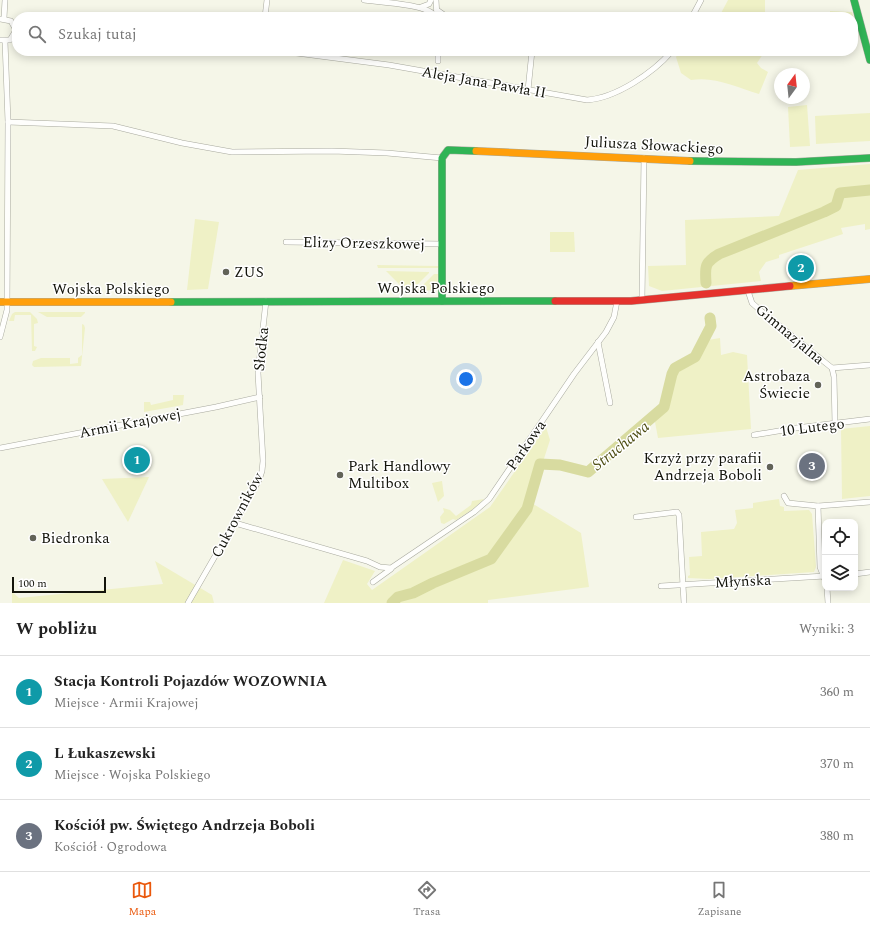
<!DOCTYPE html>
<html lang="pl">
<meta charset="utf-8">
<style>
:root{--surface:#fff;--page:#f6f6f6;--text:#222;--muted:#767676;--line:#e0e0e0;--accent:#ea580c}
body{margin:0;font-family:Spectral,serif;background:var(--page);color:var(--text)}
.controls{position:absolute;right:12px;bottom:12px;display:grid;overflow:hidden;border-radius:8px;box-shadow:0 2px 10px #0003}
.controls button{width:36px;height:36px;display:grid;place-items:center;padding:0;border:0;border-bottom:1px solid var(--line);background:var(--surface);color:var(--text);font:20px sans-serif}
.compass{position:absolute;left:774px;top:68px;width:36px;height:36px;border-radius:50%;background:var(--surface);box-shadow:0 2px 10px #0003;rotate:15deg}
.scale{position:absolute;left:12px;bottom:10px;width:94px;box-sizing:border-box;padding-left:4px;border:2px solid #13140b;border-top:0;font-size:11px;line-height:14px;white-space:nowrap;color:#13140b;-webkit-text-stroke:3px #fff;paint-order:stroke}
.you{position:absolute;left:466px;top:379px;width:14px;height:14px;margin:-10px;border:3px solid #fff;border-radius:50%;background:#1a73e8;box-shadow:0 0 0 6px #1a73e833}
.badge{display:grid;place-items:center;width:26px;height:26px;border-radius:50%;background:var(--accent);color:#fff;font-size:13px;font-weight:700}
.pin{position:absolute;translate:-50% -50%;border:2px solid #fff;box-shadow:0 1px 4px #0006}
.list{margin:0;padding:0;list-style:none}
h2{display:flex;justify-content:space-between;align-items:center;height:52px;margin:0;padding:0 16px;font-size:17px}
h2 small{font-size:13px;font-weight:400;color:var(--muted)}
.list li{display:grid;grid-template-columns:26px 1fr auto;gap:12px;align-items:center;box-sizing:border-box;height:72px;padding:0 16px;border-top:1px solid var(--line)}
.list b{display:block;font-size:15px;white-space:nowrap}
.list p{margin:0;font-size:13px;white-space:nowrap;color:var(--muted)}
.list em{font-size:13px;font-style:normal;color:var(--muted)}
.icon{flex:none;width:22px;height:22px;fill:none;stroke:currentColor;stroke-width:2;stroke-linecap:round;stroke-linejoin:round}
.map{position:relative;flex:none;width:870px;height:603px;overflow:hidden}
.search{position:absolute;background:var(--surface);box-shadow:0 2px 10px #0003;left:12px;right:12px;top:12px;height:44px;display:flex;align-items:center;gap:10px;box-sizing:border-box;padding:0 14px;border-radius:16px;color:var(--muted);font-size:15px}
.sheet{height:268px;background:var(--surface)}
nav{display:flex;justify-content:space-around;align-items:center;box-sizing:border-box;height:56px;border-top:1px solid var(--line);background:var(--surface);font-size:11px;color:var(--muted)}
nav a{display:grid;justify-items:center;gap:2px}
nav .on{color:var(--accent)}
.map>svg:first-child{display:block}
</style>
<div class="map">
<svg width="870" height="603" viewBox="0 0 870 603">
<rect width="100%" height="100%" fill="#f5f6e8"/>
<!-- green -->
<g fill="#eff1c6">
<polygon points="728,0 765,0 765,17 719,17"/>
<polygon points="830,11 852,12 857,31 853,34 853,17 830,17"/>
<path d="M680,51H765L757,63L761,68L768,72L759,94C736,87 715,76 691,80L681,73L676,57Z"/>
<polygon points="807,105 810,146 790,147 788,107"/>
<polygon points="870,113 870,141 816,144 815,116"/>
<polygon points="870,164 870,229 865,230 865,224 841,228 843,234 779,255 779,258 766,262 759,272 761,281 662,291 649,286 648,266 686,265 685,220 779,216 798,170"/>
<polygon points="195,219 219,222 208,289 187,290"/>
<polygon points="550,232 574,232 575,252 550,252"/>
<polygon points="377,265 438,266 438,268 378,268"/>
<polygon points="386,271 429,272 429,273 416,286 401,286"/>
<polygon points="434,274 438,274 437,290 417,291"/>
<polygon points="15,312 30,312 37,319 38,323 34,324 34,346 37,347 35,351 32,351 31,315 15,315 14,321 9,321 12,314"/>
<polygon points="38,312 85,312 85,313 81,317 47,317"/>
<polygon points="82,324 84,325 85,328 81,366 34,367 32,365 33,361 41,358 70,358 70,364 78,363 78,358 82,355"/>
<polygon points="720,338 721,355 733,352 747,355 751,429 658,438 655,422 667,407 677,373 697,360 708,340"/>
<polygon points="173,395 184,395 183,405 144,412 144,402 150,402 151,405 173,400"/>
<polygon points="870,426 870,496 842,499 841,429"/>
<polygon points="546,427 550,440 530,502 581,533 589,587 488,600 488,603 324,603 343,560 375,571 367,584 372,590 490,507"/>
<polygon points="149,477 128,522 102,479"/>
<polygon points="442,481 444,496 438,502 432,483"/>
<polygon points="484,499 475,508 456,520 453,519 444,524 441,523 440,517 444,512 443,508 450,510 456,516 471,505 472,501"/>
<polygon points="779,499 780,506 784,507 784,511 809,510 812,514 816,567 814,572 709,579 688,578 688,576 690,575 689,557 702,556 701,532 734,529 737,523 735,510 753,508 753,503"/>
<polygon points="155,561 212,595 214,603 12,603 12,592 19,598 163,584"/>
</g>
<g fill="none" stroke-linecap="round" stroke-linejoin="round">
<!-- river -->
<g stroke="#d8dba0" stroke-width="11">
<path d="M706,283C705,267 704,263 719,254L824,212L836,206L840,193L870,190"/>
<polyline points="392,603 398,597 413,593 433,583 491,559 527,509 540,464 560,465 588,472 664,407 672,374 675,368 695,357 711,326 710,318"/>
</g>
<!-- street casing -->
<g stroke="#a8a99e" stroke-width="6">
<g id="street">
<path d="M364,0C379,2 429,4 436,17"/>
<polyline points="436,0 437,17"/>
<polyline points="421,7 429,4 431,0"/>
<polyline points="437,10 447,17"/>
<polyline points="265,17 267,0"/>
<polyline points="692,17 701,0"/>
<polyline points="4,18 5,0"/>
<polyline points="0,19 11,21 16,30 10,40 0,40"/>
<path d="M281,51L389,65L587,100C616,98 653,73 672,51"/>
<polyline points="438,51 438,61"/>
<polyline points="528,90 532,51"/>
<polyline points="8,122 113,126 182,143 232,152 332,151 387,153 442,158"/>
<polyline points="286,242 442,244"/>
<polyline points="748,291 752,303 760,310 832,368 834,377 835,424"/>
<polyline points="642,300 644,158"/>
<polyline points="0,337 7,310 8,122 5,41"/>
<polyline points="598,342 610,403"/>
<polyline points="832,368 870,365"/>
<polyline points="754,435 796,428 870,419"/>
<polyline points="0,448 216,407 260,397"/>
<polyline points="784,496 788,503 818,506 870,502"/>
<polyline points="818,506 820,567 825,580"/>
<polyline points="636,517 677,512 679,515 684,603"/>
<polyline points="235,523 367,561 380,567 391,568 474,512 489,499 574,374 606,332 614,317 617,301"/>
<polyline points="855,574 870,572"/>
<polyline points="373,582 391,569"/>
<polyline points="661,586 825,576"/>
<polyline points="827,588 828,603"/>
<polyline points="188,603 259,480 262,471 263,461 258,373 266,301"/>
</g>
</g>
<!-- fast casing -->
<g stroke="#a8a99e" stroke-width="8">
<g id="fast">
<polyline points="854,0 870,60"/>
<polyline points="690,161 796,162 870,158"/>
<polyline points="442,301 442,158 448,150 476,151"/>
<polyline points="171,302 555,301"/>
</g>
</g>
<!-- slow casing -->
<g stroke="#a8a99e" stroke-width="8">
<g id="slow">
<polyline points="476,151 690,161"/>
<polyline points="790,286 870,279"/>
<polyline points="0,302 171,302"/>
</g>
</g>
<!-- jam casing -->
<g stroke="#a8a99e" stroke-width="8">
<polyline id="jam" points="555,301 631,301 790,286"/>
</g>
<!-- street -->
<use href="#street" stroke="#fefefc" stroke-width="5"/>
<!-- fast -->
<use href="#fast" stroke="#30b455" stroke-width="7"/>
<!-- slow -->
<use href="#slow" stroke="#ff9f0a" stroke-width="7"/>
<!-- jam -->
<use href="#jam" stroke="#e5322d" stroke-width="7"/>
</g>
<!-- markers -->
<g fill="#626358" stroke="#fff" stroke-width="1.5">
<circle cx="226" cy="272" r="4"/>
<circle cx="818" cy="385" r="4"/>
<circle cx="770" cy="467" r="4"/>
<circle cx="340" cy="475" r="4"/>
<circle cx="33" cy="538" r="4"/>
</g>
<g text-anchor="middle" stroke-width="3" stroke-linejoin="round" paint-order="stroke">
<!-- street labels -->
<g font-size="15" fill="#13140b" stroke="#fff">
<text transform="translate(484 82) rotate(10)" y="5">Aleja Jana Pawła II</text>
<text transform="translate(654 145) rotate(3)" y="5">Juliusza Słowackiego</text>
<text transform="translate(364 243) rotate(1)" y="5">Elizy Orzeszkowej</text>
<text x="436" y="293">Wojska Polskiego</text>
<text x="111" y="294">Wojska Polskiego</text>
<text transform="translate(790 334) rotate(40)" y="5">Gimnazjalna</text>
<text transform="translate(261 349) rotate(-84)" y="5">Słodka</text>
<text transform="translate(130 423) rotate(-11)" y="5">Armii Krajowej</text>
<text transform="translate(812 427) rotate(-7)" y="5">10 Lutego</text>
<text transform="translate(526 445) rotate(-55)" y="5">Parkowa</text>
<text transform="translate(237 515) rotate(-62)" y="5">Cukrowników</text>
<text transform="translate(743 581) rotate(-3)" y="5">Młyńska</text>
</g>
<!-- poi labels -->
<g font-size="15" fill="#13140b" stroke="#fff" text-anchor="start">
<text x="234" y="277">ZUS</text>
<text x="810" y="381" text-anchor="end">Astrobaza<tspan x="810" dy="17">Świecie</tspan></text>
<text x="762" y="463" text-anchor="end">Krzyż przy parafii<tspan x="762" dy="17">Andrzeja Boboli</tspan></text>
<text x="348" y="471">Park Handlowy<tspan x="348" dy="17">Multibox</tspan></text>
<text x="41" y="543">Biedronka</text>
</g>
<!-- water labels -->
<g font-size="16" font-style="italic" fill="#4e4e14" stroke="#fff">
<text transform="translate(620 445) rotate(-39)" y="6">Struchawa</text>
</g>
</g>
</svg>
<div class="controls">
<button><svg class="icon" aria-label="locate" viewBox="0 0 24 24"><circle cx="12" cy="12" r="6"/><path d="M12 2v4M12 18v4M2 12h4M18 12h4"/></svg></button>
<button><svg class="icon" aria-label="layers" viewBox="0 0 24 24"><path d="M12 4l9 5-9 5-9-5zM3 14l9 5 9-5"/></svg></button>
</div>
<svg class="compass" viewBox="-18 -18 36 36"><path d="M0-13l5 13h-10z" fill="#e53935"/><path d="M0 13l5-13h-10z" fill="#767676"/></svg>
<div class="scale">100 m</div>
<div class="you"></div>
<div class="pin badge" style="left:137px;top:460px;background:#0f9aa8">1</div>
<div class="pin badge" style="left:801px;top:268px;background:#0f9aa8">2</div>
<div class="pin badge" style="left:812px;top:466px;background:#6b7280">3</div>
<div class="search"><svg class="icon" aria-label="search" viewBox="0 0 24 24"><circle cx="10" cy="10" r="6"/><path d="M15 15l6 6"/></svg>Szukaj tutaj</div>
</div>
<section class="sheet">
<h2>W pobliżu<small>Wyniki: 3</small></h2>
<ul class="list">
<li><span class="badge" style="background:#0f9aa8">1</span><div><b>Stacja Kontroli Pojazdów WOZOWNIA</b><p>Miejsce · Armii Krajowej</p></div><em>360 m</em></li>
<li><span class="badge" style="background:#0f9aa8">2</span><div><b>L Łukaszewski</b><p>Miejsce · Wojska Polskiego</p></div><em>370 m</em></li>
<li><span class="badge" style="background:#6b7280">3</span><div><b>Kościół pw. Świętego Andrzeja Boboli</b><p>Kościół · Ogrodowa</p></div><em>380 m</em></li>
</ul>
</section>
<nav>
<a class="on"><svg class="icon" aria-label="map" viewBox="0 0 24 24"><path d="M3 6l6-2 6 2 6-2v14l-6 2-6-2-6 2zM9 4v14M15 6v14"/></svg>Mapa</a>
<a><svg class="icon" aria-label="directions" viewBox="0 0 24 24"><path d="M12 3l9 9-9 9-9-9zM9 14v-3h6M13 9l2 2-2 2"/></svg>Trasa</a>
<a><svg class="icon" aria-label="saved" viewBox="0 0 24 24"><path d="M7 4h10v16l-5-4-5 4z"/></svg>Zapisane</a>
</nav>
